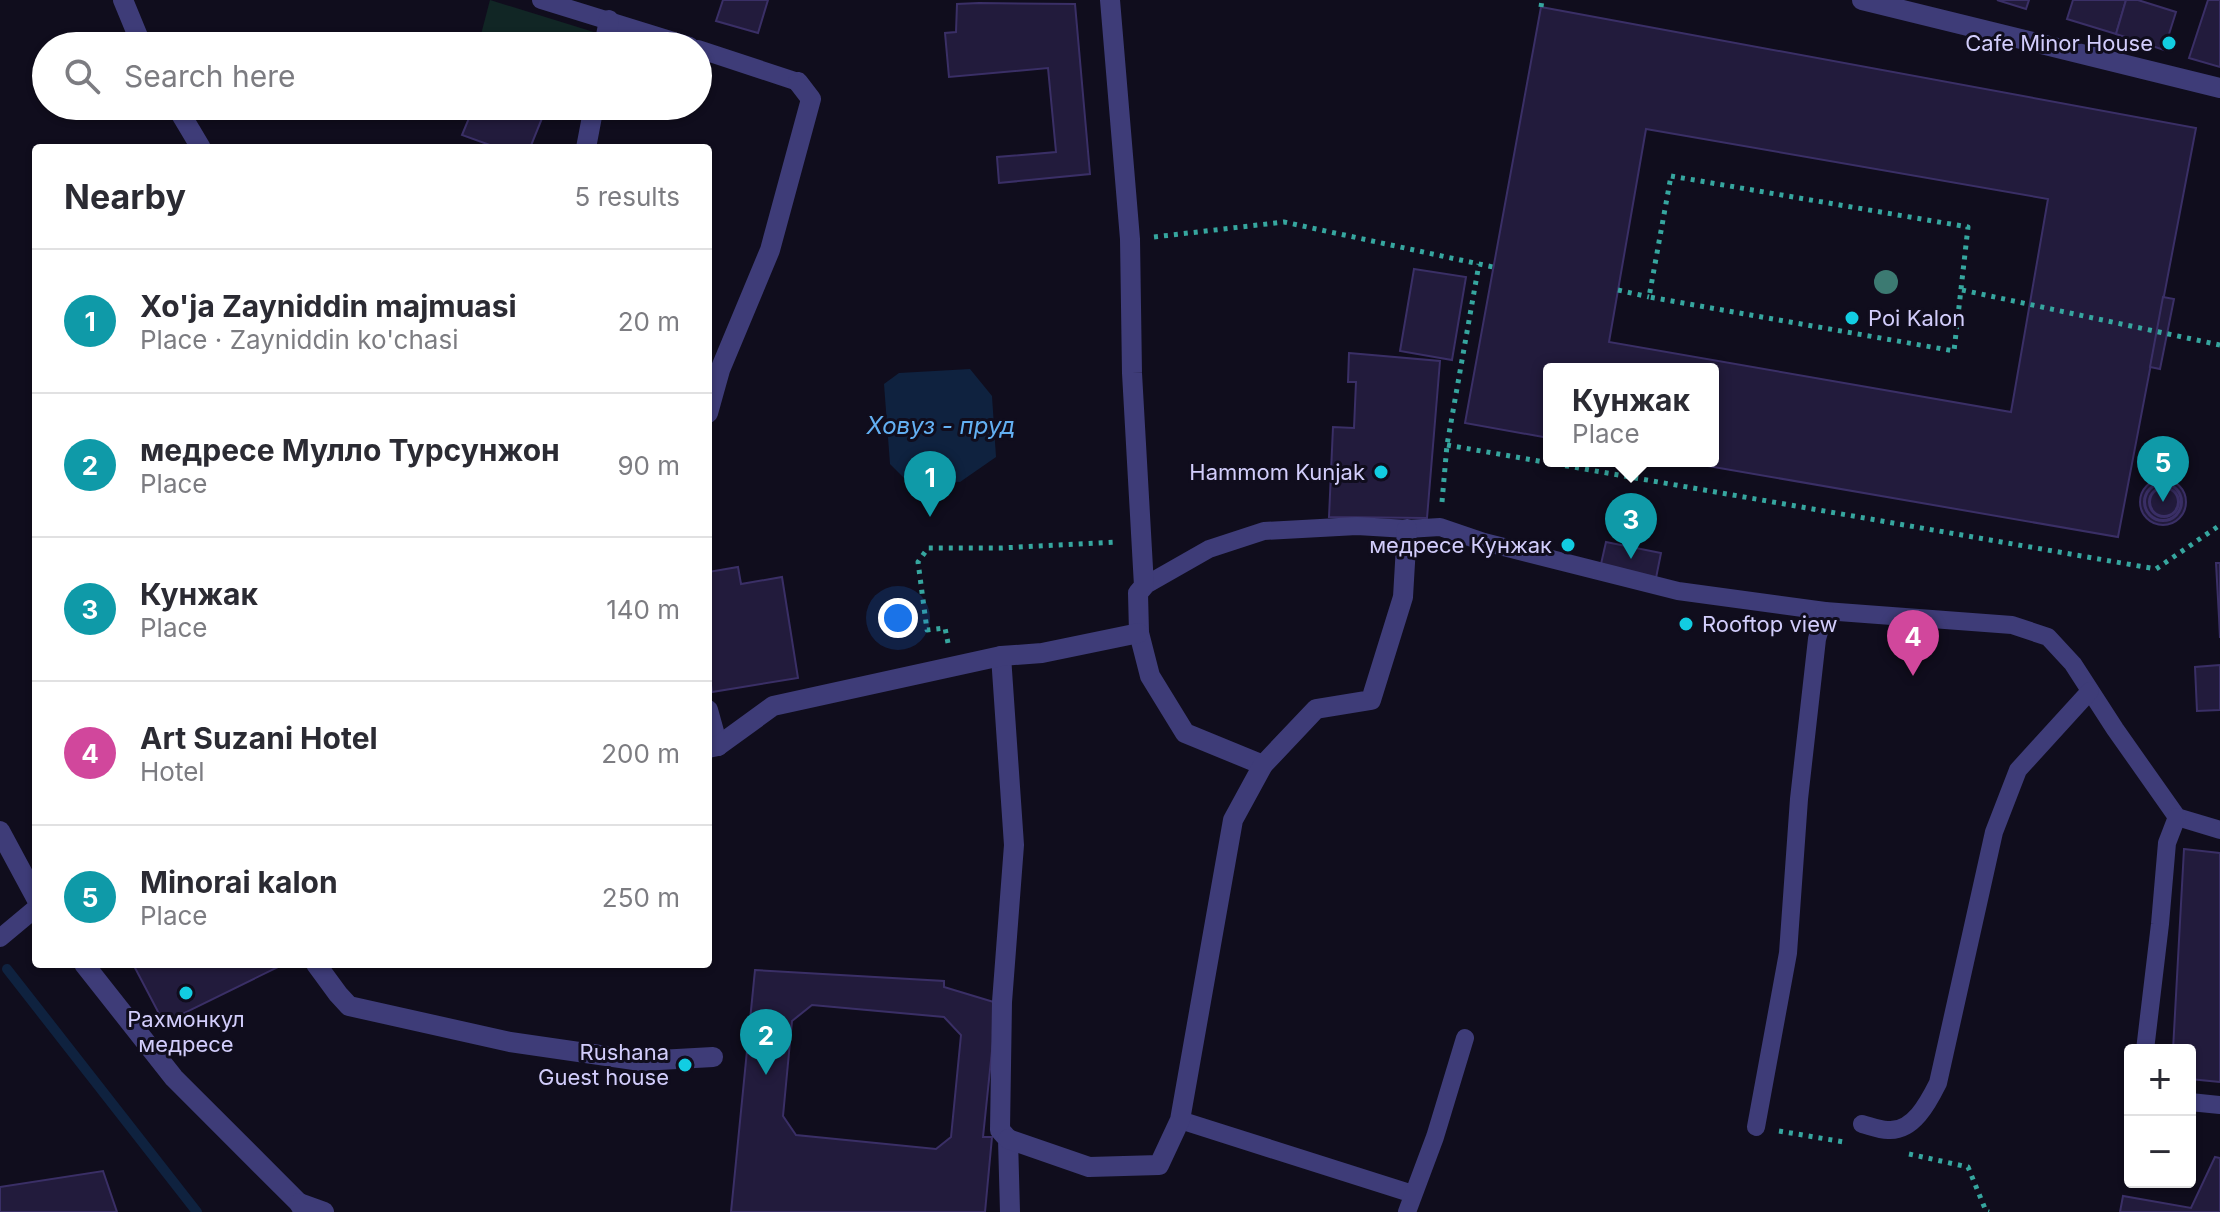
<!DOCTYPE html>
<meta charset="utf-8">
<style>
:root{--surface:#fff;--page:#f7f7f7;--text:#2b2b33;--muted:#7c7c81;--line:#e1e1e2;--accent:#207482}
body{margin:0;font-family:Inter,sans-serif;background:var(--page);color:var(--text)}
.controls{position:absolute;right:24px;bottom:24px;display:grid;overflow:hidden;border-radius:8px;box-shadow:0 2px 6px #0004}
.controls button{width:72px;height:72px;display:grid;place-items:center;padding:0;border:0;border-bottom:2px solid var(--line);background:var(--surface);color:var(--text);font:40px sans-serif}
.you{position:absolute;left:898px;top:618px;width:28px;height:28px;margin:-20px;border:6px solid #fff;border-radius:50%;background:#1a73e8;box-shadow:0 0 0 12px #1a73e833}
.badge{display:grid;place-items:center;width:52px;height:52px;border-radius:50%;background:var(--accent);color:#fff;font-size:26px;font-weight:700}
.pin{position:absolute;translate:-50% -66px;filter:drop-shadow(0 2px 4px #0008)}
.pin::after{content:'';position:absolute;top:42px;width:28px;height:24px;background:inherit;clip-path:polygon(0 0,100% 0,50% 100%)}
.popup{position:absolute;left:1543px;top:363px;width:176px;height:104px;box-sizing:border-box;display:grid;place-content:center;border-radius:8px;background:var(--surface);filter:drop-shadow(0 2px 6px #0005);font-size:26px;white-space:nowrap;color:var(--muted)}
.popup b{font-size:30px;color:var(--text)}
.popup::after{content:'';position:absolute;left:50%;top:100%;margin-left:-16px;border:16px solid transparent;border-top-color:var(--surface)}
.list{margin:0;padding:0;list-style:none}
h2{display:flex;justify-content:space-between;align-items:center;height:104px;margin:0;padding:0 32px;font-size:34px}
h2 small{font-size:26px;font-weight:400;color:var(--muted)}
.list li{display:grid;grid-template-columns:52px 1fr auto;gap:24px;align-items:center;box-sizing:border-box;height:144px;padding:0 32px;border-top:2px solid var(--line)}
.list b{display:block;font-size:30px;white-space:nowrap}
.list p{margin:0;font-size:26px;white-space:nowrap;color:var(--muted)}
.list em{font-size:26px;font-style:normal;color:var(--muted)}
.icon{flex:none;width:44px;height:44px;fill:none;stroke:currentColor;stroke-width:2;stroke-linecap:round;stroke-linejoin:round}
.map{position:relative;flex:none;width:2220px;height:1212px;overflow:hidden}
.search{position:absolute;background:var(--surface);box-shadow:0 2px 6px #0004;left:32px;top:32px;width:680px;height:88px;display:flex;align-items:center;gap:20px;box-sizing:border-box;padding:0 28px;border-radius:44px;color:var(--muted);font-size:30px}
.panel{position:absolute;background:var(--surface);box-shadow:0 2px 6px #0004;left:32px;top:144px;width:680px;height:824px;border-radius:8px}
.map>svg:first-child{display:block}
</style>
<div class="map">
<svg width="2220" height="1212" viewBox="0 0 2220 1212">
<rect width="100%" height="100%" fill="#100d1d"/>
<!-- green -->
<polygon fill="#112625" points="490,0 597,33 595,46 478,46"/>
<!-- water -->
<polygon fill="#0f223f" points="970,369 992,396 996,457 960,482 904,478 890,464 884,384 899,373"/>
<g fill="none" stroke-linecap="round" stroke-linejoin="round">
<!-- stream -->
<polyline stroke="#0f223f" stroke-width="10" points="7,969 197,1212"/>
</g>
<!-- building -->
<g fill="#221b3c" stroke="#3a2f66" stroke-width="2" fill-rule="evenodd">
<polygon points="723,0 768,0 758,33 716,21"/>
<polygon points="1997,0 2029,0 2026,9"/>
<polygon points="2073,0 2126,0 2116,34 2067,19"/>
<polygon points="2126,0 2138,0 2176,12 2164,50 2116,34"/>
<polygon points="2208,0 2220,0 2220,67 2189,58"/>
<polygon points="979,3 1075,4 1090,174 999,183 997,157 1056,152 1048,68 949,77 945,33 956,32 957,4"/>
<path d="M1541,7L2196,128L2118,537L1679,461H1713V369H1549V438L1465,423ZM1646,129L2048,199L2011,412L1609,342Z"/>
<polygon points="474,106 547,106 530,148 498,148 462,135"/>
<polygon points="1414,269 1466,277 1452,360 1400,351"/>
<polygon points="2163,297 2174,299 2160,369 2150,367"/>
<polygon points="1349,353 1440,361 1427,518 1329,517 1333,427 1354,428 1356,382 1348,382"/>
<circle cx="2163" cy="502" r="23"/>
<circle cx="2163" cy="502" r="19"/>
<circle cx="2163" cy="502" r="18"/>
<circle cx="2164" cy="502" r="15"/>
<circle cx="2164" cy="502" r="14"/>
<polygon points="1606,542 1661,553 1656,578 1601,564"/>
<polygon points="2216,563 2220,563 2220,638 2219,617"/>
<polygon points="738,567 741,584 782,577 798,678 712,692 708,665 708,572"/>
<polygon points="2220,665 2220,710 2197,711 2195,667"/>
<polygon points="2184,849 2220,853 2220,1082 2190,1079 2190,1050 2173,1050"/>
<polygon points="133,964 284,964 164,1023"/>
<path d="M755,970L944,981V987L997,1003L983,1137H992L985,1212H731ZM812,1005L944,1017L961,1035L951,1137L936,1149L796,1135L783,1116L792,1021Z"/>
<polygon points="2215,1157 2220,1158 2220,1212 2120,1212 2123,1196 2191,1208"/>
<polygon points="103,1171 117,1212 0,1212 0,1187"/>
</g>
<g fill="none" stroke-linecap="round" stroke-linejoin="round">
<!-- path -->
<g stroke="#36a69f" stroke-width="5" stroke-dasharray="4 6" stroke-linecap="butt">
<polyline points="1541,7 1542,0"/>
<polygon points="1671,176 1968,227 1954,351 1649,297"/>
<polyline points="1154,237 1284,222 1493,267"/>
<polyline points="1618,290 1649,297"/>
<polyline points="1962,290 2220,345"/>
<polyline points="1447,445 2156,569 2220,525"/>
<polyline points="1442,502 1447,445 1479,264"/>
<polyline points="948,643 945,628 927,630 918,562 928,548 1001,548 1116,542"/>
<polyline points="1779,1131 1844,1142"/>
<polyline points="1909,1154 1968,1167 1986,1211 1989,1212"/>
</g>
<!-- service -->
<g stroke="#3e3c78" stroke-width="18">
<polyline points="541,0 690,46"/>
<polyline points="698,49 798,82"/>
<polyline points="1144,586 1209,549 1264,531 1357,526 1407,529 1440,527 1484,542 1678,591 1825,611 2012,625 2048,637 2073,664 2115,729 2177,817 2220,830"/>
<polyline points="0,938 36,908"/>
<polyline points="2145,1050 2160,924 2167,843 2177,817"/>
<polyline points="2190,1102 2220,1105"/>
<polyline points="1180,1120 1413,1194"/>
<path d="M1862,1124C1870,1126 1879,1130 1888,1130C1913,1132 1928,1103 1938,1083L1994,832L2018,770L2090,691"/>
<polyline points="1756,1127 1788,953 1799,799 1817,639 1825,611"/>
<polyline points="1407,1212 1435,1137 1465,1038"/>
</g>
<!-- pedestrian -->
<polyline stroke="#3e3c78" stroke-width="20" points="1862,0 2220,88"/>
<!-- minor -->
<g stroke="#3e3c78" stroke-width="20">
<polyline points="123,0 142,46"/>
<polyline points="1110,0 1130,239 1132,373 1144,586 1138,593 1139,633 1150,676 1185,733 1263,765"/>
<polyline points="604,46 609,20"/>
<polyline points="176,106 201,148"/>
<polyline points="586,148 594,106"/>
<polyline points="708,413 720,370 770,250 811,99 798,82"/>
<polyline points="1001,656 1014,845 1002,1002 1000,1130 1008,1139 1010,1212"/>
<polyline points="708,710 718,746"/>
<polyline points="708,748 718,746 773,706 1001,656 1042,653 1139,633"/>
<polyline points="0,831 36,898"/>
<polyline points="84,964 174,1078 299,1203 304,1212"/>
<polyline points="316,964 338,994 349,1006 510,1042 641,1061 713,1057"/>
<polyline points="1008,1139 1089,1167 1159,1165 1180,1120 1233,820 1263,765 1316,709 1371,700 1403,597 1407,529"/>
<polyline points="299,1203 324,1212"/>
</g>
</g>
<!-- trees -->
<circle fill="#3c7a72" cx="1886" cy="282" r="12"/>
<!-- markers -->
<g fill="#12cde2" stroke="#100d1d" stroke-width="3">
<circle cx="2169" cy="43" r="8"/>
<circle cx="1852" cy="318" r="8"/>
<circle cx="1381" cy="472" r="8"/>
<circle cx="1568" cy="545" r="8"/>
<circle cx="1686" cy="624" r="8"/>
<circle cx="186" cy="993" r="8"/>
<circle cx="685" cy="1065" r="8"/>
</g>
<g text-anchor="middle" stroke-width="6" stroke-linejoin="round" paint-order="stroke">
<!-- poi labels -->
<g font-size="22" fill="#d2cdfb" stroke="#100d1d" text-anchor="end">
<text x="2153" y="51">Cafe Minor House</text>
<text x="1868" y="326" text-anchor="start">Poi Kalon</text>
<text x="1365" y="480">Hammom Kunjak</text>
<text x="1552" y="553">медресе Кунжак</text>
<text x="1702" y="632" text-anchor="start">Rooftop view</text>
<text x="186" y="1027" text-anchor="middle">Рахмонкул<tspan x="186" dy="25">медресе</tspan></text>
<text x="669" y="1060">Rushana<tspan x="669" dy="25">Guest house</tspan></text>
</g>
<!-- water labels -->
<g font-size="24" font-style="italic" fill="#63b0f3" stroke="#100d1d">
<text x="941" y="434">Ховуз - пруд</text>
</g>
</g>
</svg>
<div class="controls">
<button>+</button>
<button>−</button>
</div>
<div class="you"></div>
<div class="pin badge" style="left:930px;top:517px;background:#0f9aa8">1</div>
<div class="pin badge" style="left:766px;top:1075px;background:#0f9aa8">2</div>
<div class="pin badge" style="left:1631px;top:559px;background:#0f9aa8">3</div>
<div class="popup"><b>Кунжак</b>Place</div>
<div class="pin badge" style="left:1913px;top:676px;background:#d1479c">4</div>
<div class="pin badge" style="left:2163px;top:502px;background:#0f9aa8">5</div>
<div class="search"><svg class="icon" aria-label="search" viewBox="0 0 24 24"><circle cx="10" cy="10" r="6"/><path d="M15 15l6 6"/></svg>Search here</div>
<section class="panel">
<h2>Nearby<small>5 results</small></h2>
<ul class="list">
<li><span class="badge" style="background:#0f9aa8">1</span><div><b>Xo'ja Zayniddin majmuasi</b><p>Place · Zayniddin ko'chasi</p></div><em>20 m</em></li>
<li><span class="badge" style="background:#0f9aa8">2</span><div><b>медресе Мулло Турсунжон</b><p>Place</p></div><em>90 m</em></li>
<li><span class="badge" style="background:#0f9aa8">3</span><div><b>Кунжак</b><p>Place</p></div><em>140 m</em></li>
<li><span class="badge" style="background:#d1479c">4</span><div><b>Art Suzani Hotel</b><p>Hotel</p></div><em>200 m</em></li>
<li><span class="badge" style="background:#0f9aa8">5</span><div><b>Minorai kalon</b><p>Place</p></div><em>250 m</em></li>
</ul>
</section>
</div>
